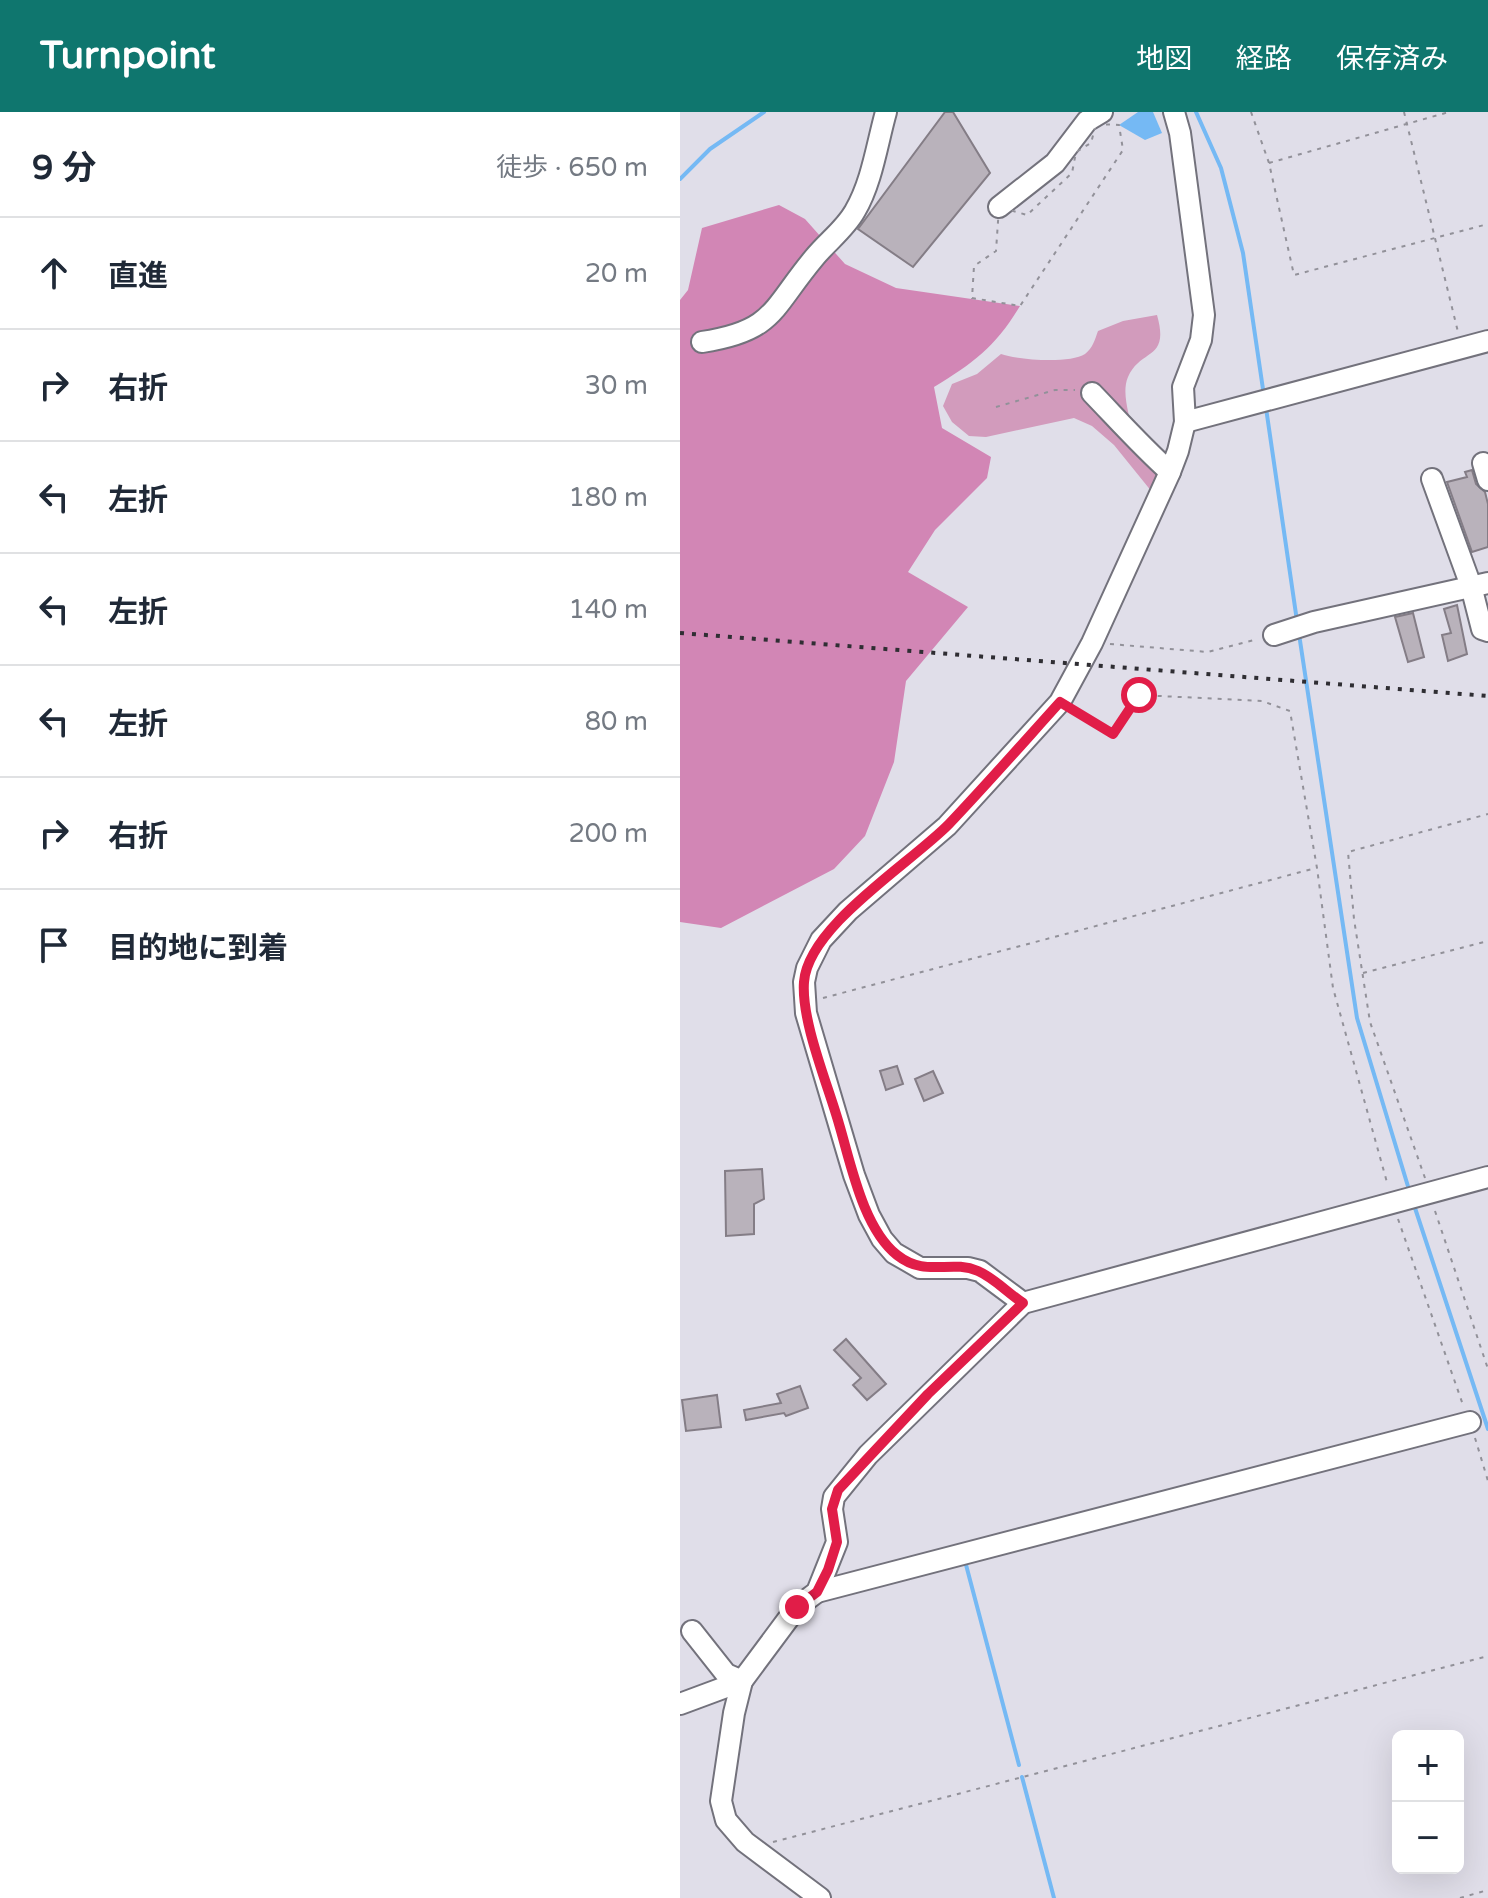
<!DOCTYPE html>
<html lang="ja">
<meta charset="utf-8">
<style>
:root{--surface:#fff;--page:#f2f2f3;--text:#1f2937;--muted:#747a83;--line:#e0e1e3;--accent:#0f766e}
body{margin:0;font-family:"Varela Round","Noto Sans JP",sans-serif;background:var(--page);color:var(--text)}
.controls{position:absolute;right:24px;bottom:24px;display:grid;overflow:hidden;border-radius:12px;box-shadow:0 8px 32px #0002}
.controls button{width:72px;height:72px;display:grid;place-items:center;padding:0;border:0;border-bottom:2px solid var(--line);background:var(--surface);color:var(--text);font:40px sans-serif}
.stop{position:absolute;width:24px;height:24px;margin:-18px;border:6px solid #e11d48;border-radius:50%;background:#fff}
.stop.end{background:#e11d48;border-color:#fff;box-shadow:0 2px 8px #0008}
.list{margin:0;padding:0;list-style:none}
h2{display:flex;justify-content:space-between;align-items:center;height:104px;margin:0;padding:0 32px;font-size:34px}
h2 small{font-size:26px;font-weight:400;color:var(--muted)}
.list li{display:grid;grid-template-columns:52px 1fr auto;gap:24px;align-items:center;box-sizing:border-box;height:112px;padding:0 32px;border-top:2px solid var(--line)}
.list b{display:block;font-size:30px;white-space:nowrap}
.list em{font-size:26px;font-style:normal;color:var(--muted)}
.icon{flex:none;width:44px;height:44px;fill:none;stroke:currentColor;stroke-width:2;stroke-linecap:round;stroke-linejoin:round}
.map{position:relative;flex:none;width:808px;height:1786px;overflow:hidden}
header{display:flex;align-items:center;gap:48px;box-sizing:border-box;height:112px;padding:0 40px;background:var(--accent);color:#fff}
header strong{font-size:38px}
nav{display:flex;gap:44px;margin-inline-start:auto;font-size:28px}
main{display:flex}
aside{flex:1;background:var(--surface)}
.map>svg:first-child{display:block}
</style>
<header>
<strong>Turnpoint</strong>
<nav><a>地図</a><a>経路</a><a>保存済み</a></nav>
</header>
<main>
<aside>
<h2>9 分<small>徒歩 · 650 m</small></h2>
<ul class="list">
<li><svg class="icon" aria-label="ahead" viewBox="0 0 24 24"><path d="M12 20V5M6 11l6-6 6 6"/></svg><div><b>直進</b></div><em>20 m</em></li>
<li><svg class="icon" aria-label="right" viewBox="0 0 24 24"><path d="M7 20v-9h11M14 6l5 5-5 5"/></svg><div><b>右折</b></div><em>30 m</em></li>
<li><svg class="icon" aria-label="left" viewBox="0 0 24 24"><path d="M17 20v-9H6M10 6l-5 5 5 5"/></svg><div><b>左折</b></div><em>180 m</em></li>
<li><svg class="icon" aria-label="left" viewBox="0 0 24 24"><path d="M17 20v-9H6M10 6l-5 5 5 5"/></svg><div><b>左折</b></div><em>140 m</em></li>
<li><svg class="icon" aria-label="left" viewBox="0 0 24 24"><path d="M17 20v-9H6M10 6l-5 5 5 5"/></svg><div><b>左折</b></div><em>80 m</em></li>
<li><svg class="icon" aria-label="right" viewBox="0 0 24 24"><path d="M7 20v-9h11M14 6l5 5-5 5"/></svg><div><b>右折</b></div><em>200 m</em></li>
<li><svg class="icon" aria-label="arrive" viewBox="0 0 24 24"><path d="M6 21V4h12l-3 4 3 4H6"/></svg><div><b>目的地に到着</b></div></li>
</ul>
</aside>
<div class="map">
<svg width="808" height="1786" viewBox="0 0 808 1786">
<rect width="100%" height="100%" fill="#e0dee9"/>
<!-- green -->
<path fill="#d29bbc" d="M477,203C490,249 461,236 448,265C441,281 450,305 453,321L482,341L494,345L472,380L434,333L412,314L394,306L306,325L289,324L272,310L263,294L272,272L297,262L321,242C338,248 390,252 405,242C413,236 415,227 418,219L443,209Z"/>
<!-- forest -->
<path fill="#d286b5" d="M99,93L125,107L165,152L216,176L340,194C316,234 294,251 254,275L262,316L311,345L307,366L255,418L228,460L288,495L226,569L214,650L185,724L154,757L41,816L0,810V188L8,178L22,116Z"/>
<!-- water -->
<polygon fill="#75b9f4" points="458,0 473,0 482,21 465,28 439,13"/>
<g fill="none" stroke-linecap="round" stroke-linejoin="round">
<!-- stream -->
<g stroke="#75b9f4" stroke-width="4">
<polyline points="516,0 541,56 563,141 584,284"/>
<polyline points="0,67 30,37 84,0"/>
<polyline points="586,296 617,509"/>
<polyline points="619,522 677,906 730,1081"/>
<polyline points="734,1093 808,1317"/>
<polyline points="285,1449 339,1653"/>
<polyline points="342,1665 374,1786"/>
</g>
</g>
<!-- building -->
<g fill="#b9b2bb" stroke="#847d86" stroke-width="2">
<polygon points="265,0 273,0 310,61 233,155 178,117"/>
<polygon points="792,358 796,372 805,380 808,392 808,435 792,440 767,370 787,365 785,360"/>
<polygon points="777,493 787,542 768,549 762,523 771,521 764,497"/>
<polygon points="733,501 744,545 728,550 715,505"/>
<polygon points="217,954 223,972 206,978 200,959"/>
<polygon points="253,959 263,981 244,989 235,967"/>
<polygon points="82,1057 84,1087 74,1092 74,1122 46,1124 45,1059"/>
<polygon points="166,1227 206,1272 187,1288 173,1273 181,1266 154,1238"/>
<polygon points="120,1274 128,1296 106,1304 104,1301 66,1308 64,1298 101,1291 97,1282"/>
<polygon points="37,1283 41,1315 6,1319 2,1288"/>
</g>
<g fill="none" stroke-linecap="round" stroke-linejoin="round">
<!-- minor casing -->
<g stroke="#73727c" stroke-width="24">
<g id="minor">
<polyline points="319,95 375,51 407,9 422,0"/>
<path d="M22,230C95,219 92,196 134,146C147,130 165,117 175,99C192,70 197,32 206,0"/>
<path d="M412,281C438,308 462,335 490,360"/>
<polyline points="505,310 808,229"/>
<polyline points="803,351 808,368"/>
<polyline points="752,367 791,474 802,517 808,519"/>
<polyline points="594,523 634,510 808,471"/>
<polyline points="343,1191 300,1159 288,1156 240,1156 214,1141 202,1127 189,1103 174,1063 126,901 124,870 127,856 141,828 168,799 267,714 380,590 412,531 490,360 498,339 505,310 503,275 521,228 524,203 500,21 494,0"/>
<polyline points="137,1480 790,1310"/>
<polyline points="12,1519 46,1562 62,1569"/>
<polyline points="0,1592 62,1569"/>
<polyline points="140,1786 65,1730 46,1708 41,1689 54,1601 62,1569 117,1495 137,1480 157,1430 152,1397 154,1385 188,1343 343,1191 808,1065"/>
</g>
</g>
<!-- path -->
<g stroke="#929199" stroke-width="2" stroke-dasharray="4 6" stroke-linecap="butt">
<polyline points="571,0 589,51 614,163 808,112"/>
<polyline points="724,0 778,220"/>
<polygon points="416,12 439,13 443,38 340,194 292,186 294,154 316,139 319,95 347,103 392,61 396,40 411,31"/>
<polyline points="589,51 769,0"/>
<polyline points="316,295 375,278 395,278"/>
<polyline points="430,532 528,540 578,527"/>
<polyline points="395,599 433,622 459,583 582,589 610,599 637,756 653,876 708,1074"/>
<polyline points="683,861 808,829"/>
<polyline points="143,886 636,756"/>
<polyline points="745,1066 690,910 674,807 668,740 808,702"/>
<polyline points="755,1099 808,1257"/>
<polyline points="718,1107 783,1293"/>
<polyline points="795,1326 808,1369"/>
<polyline points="93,1730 808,1544"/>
<polyline points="780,1786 808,1778"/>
</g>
<!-- minor -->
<use href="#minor" stroke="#fff" stroke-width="20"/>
<!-- rail -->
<polyline stroke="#2f2e33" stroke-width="4" stroke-dasharray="4 8" stroke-linecap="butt" points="0,521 808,584"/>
</g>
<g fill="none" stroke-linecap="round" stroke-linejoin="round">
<!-- route -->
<path stroke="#e11d48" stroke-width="10" d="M117,1495L137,1480L148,1458L157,1430L152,1397L158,1378L248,1282L343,1191C328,1181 314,1166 298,1159C270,1147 246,1166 217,1143C183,1116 171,1052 159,1012C148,973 121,909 124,870C128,814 231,751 269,712C307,672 343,631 380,590L433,622L459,583"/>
</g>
</svg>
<div class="controls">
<button>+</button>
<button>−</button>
</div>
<div class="stop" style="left:459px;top:583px"></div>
<div class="stop end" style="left:117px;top:1495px"></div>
</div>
</main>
